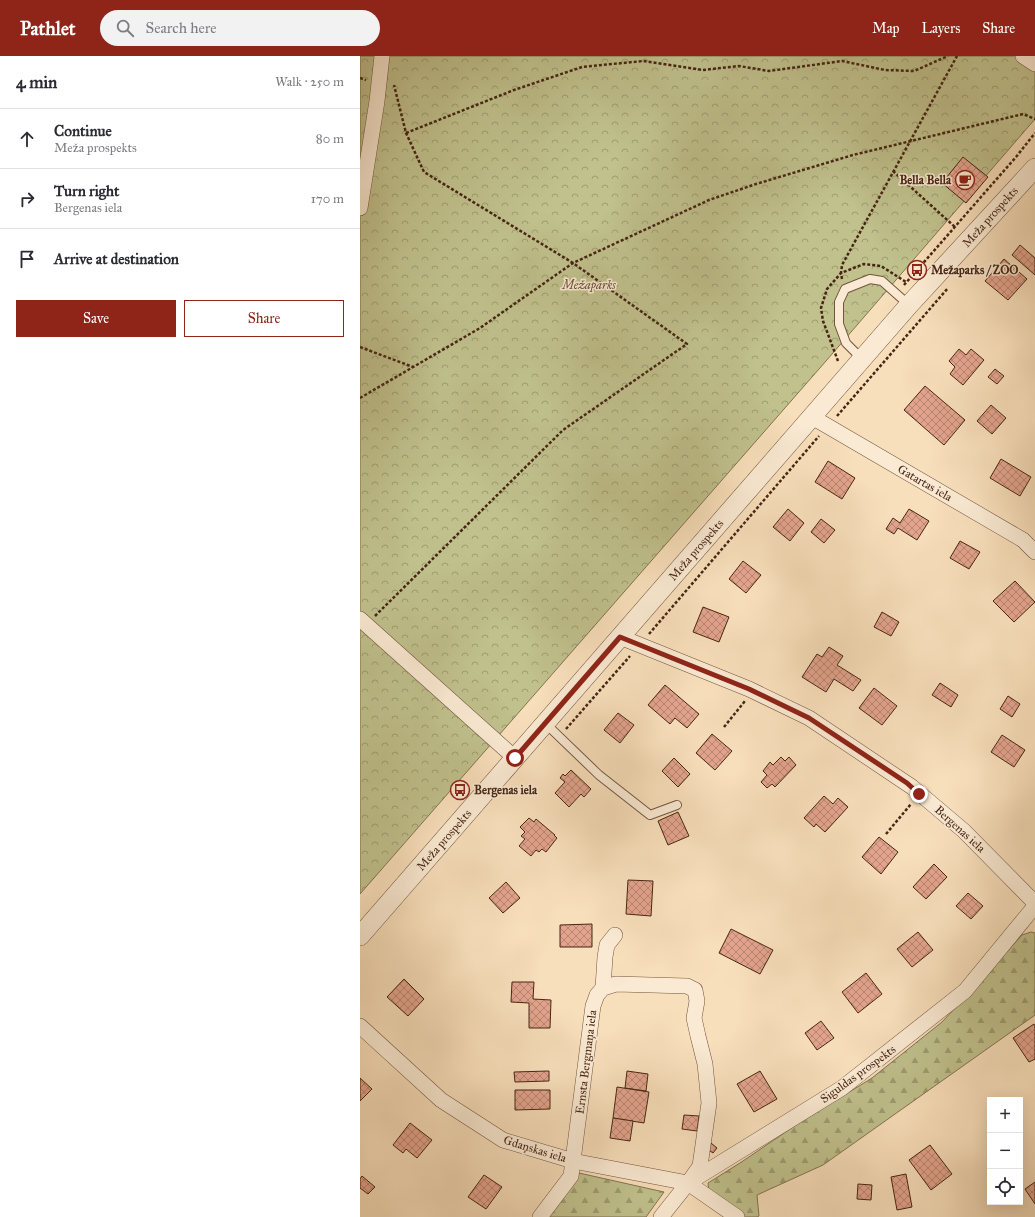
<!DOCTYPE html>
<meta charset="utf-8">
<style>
:root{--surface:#fff;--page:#f2f2f3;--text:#2b2b33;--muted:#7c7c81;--line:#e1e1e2;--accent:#8f2418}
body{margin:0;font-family:"IM FELL Great Primer",serif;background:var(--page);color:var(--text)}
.controls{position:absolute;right:12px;bottom:12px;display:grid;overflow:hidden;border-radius:0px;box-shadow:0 4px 16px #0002}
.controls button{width:36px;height:36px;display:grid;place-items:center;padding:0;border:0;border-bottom:1px solid var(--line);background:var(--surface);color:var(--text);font:20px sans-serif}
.stop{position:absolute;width:12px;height:12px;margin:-9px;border:3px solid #8f2418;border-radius:50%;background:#fff}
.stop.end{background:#8f2418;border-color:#fff;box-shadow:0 1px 4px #0008}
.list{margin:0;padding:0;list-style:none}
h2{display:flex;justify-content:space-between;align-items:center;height:52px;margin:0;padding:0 16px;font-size:17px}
h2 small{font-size:13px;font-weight:400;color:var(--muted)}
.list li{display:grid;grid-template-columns:26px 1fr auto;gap:12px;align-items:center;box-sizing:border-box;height:60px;padding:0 16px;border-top:1px solid var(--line)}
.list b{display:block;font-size:15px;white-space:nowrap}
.list p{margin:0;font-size:13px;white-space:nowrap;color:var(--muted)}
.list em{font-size:13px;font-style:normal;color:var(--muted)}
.actions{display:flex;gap:8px;padding:12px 16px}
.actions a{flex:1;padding:9px 0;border:1px solid var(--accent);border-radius:0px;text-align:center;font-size:14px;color:var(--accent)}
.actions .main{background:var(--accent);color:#fff}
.icon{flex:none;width:22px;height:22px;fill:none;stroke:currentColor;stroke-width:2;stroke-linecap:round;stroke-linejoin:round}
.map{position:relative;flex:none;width:675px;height:1161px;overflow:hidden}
header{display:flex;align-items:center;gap:24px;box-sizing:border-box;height:56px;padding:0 20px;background:var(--accent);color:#fff}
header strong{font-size:19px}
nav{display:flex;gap:22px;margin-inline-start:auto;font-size:14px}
.search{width:280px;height:36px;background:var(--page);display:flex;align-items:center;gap:10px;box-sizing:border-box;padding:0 14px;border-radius:22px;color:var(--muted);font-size:15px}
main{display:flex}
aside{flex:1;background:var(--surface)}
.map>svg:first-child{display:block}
</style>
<header>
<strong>Pathlet</strong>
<div class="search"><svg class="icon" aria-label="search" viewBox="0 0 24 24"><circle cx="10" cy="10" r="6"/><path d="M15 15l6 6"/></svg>Search here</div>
<nav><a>Map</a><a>Layers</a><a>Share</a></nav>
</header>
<main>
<aside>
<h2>4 min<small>Walk · 250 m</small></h2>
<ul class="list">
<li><svg class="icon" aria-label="ahead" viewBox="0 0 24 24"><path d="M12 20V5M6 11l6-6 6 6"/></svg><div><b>Continue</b><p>Meža prospekts</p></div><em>80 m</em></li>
<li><svg class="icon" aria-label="right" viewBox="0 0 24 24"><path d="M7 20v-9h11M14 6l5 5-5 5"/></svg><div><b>Turn right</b><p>Bergenas iela</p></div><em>170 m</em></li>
<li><svg class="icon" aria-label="arrive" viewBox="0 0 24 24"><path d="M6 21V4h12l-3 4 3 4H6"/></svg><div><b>Arrive at destination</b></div></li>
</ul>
<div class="actions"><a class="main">Save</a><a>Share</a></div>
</aside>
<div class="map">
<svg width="675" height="1161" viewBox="0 0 675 1161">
<defs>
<pattern id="forest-firs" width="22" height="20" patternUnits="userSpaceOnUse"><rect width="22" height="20" fill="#c0c18d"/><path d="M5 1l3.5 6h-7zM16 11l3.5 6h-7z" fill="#9e9d72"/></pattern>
<pattern id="park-crowns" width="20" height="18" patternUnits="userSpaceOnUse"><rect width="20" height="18" fill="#c0c18d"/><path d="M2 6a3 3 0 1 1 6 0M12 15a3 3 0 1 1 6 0" fill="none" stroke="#9e9d72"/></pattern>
<pattern id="building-cross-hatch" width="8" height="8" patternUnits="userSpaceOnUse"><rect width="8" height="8" fill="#e3a48d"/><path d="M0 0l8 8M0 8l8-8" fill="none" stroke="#ba8572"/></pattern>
</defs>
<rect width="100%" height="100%" fill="#f8dfbb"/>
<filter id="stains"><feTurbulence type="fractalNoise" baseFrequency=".005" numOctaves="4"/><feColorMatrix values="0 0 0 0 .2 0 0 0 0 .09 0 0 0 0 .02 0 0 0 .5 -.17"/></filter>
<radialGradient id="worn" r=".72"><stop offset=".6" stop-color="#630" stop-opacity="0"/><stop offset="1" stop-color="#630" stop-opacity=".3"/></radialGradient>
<!-- forest -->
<g fill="url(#forest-firs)" stroke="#847350">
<polygon points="671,876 675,877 675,959 463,1109 397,1139 399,1160 397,1161 383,1161 349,1136 348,1127 380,1107 433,1071 512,1022 582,966 617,929 662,879"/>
<polygon points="219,1117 304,1136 286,1161 189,1161"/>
</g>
<!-- park -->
<polygon fill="url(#park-crowns)" stroke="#847350" points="0,0 675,0 675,63 466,305 0,838"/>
<!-- building -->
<g fill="url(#building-cross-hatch)" stroke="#472514">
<polygon points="603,101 628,121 606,147 582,127"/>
<polygon points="660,189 675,202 675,219 652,199"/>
<polygon points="644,203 667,223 648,244 625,225"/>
<polygon points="599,293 606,299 611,293 624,304 603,329 590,318 595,311 589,305"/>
<polygon points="635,313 644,320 637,328 628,321"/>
<polygon points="565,330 605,364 584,389 544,354"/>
<polygon points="631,349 646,362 632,378 617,365"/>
<polygon points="641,403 671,421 660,440 630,422"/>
<polygon points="468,405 495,422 482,443 455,426"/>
<polygon points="428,453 444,467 430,485 413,471"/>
<polygon points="549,453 569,465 557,484 538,472 534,478 526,473 533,462 540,467"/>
<polygon points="461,463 475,474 464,487 451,476"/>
<polygon points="600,485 620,496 609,513 590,502"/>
<polygon points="383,505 401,519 386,537 369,523"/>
<polygon points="655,525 675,546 654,566 633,545"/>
<polygon points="343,551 369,561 359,586 333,576"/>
<polygon points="522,556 539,566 531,580 514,571"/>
<polygon points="469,591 483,600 477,609 501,624 493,635 474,623 466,636 442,621 457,598 462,601"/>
<polygon points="580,627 598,639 591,651 572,639"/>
<polygon points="305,629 339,658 327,672 315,662 310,668 288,649"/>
<polygon points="514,632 537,650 522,669 499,652"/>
<polygon points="648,640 660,648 652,661 640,653"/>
<polygon points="258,657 274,669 260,687 244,674"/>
<polygon points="352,678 372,695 355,714 336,697"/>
<polygon points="642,679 665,694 654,711 631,696"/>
<polygon points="421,701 425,705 429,701 436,709 415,731 412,728 407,732 401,726 407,719 403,715 410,706 413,709"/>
<polygon points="314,702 330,718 318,731 302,715"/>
<polygon points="211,714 231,733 224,741 221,738 209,751 195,737 205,726 200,722 203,718 205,720"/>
<polygon points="464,740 473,748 478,742 488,751 465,776 456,768 454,771 444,762"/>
<polygon points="318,756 329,780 308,789 298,765"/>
<polygon points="169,762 174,766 176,763 195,779 194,779 197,782 186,796 182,793 179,796 176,794 171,800 159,790 165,783 161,780 165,776 160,771"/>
<polygon points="519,781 538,796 521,818 502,801"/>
<polygon points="574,808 587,821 566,843 553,831"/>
<polygon points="268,824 293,825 291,860 266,858"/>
<polygon points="146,826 160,842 143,857 129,842"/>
<polygon points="608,837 623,850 611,863 596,850"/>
<polygon points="232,868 232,891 200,891 200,869"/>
<polygon points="371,873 413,894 400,918 359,897"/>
<polygon points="558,876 573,894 552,911 537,893"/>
<polygon points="506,917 522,938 498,957 482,936"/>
<polygon points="44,923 64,943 48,960 27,941"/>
<polygon points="152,926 174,926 173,943 191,944 190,972 169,972 169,947 151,946"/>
<polygon points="461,965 474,982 457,994 445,977"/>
<polygon points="674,968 675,970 675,1003 669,1006 653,982"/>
<polygon points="189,1015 189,1025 155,1026 154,1016"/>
<polygon points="267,1015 288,1018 286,1035 265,1032"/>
<polygon points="400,1015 417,1043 394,1056 377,1028"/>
<polygon points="0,1022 12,1033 0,1045"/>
<polygon points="257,1031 289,1036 284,1067 253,1062"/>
<polygon points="155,1034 190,1034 190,1053 155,1054"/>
<polygon points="324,1059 339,1060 337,1075 322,1073"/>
<polygon points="253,1062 273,1065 270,1085 250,1082"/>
<polygon points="50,1067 72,1084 57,1102 46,1093 43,1097 33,1089"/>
<polygon points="351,1087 357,1092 353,1097 347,1093"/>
<polygon points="570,1089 592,1118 571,1134 549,1104"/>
<polygon points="546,1118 552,1151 537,1154 531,1121"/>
<polygon points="124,1119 142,1131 126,1153 108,1141"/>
<polygon points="2,1120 15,1131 8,1138 0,1132 0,1123"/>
<polygon points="675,1126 675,1148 665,1133"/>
<polygon points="498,1128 512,1129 511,1144 497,1143"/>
</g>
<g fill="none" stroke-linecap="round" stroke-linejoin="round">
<!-- service casing -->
<g stroke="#73543e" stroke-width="10">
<g id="service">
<polyline points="502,303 486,287 479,268 479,246 485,233 510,223 522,225 549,249"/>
<polyline points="185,667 239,719 290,759 317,749"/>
</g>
</g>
<!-- minor casing -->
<g stroke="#73543e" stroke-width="16">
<g id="minor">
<polyline points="663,0 675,8"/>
<polyline points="0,152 17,45 22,0"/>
<polyline points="452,361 663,484 675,496"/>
<polyline points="0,563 155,702"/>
<polyline points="260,581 389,633 449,662 552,731 604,775 675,847"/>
<polyline points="243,932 245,901 247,889 255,879"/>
<polyline points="0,970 81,1044 143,1084 213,1105 328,1127 377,1161"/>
<polyline points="180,1161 211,1120 233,950 237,939 243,932 256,928 327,930 335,934 337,945 334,962 338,980 345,1008 349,1047 340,1110 328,1127"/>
<polyline points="301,1161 328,1127 482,1032 605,935 675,850"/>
</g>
</g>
<!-- tertiary casing -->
<g stroke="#73543e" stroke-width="20">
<polyline id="tertiary" points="0,880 549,249 675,112"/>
</g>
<!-- path -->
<g stroke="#472514" stroke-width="2.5" stroke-dasharray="3 2" stroke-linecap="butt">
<polyline points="0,22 6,24"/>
<polyline points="46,77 154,34 222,11 283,5 343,14 379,10 409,15 482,5 525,14 554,15 588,0"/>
<polyline points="533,115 595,171"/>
<polyline points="482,223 481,217 482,209 597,0"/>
<polyline points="544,229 656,101 675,77"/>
<polyline points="0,291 53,311"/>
<polyline points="478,305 463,265 461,252 467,233 481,217 504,208 521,210 546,226"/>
<polyline points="0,342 120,272 213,207 349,144 396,128 493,99 663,58 675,63"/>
<polyline points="477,360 588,232"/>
<polyline points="15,560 203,374 327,288 213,207 64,116 46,77 34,29"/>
<polyline points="289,578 459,380"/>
<polyline points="364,671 385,645"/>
<polyline points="206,673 270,600"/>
<polyline points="526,778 551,748"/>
</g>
<!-- service -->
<use href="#service" stroke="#faead3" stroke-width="8"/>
<!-- minor -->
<use href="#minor" stroke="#faead3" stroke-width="15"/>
<!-- tertiary -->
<use href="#tertiary" stroke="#faead3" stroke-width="19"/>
</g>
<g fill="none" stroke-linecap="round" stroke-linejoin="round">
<!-- route -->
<polyline stroke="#8f2418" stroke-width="5" points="155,702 260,581 389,633 449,662 547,727 559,738"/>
</g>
<!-- icons -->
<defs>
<g id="cafe-ring" transform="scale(1)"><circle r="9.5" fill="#faead3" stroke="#8f2418" stroke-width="1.5"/><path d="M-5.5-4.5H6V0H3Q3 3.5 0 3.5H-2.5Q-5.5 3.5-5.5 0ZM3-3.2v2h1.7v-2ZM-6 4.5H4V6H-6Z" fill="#8f2418"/></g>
<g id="bus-ring" transform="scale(1)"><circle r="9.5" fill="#faead3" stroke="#8f2418" stroke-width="1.5"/><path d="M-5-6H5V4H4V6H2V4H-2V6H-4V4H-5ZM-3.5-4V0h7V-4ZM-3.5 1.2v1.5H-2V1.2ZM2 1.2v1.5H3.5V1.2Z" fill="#8f2418"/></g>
</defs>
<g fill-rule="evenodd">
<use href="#cafe-ring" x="605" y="124"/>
<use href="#bus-ring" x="557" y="214"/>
<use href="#bus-ring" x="100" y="734"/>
</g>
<g text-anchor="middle" stroke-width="3" stroke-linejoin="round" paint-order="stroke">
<!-- poi labels -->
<g font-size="12" font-weight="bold" fill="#472514" stroke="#faead3" text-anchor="start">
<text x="591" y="128" text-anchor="end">Bella Bella</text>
<text x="571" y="218">Mežaparks / ZOO</text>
<text x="114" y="738">Bergenas iela</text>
</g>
<!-- street labels -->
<g font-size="12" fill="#472514" stroke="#faead3">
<text transform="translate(630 161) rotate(-48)" y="4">Meža prospekts</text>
<text transform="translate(565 427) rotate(30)" y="4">Gatartas iela</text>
<text transform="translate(336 494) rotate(-49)" y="4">Meža prospekts</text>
<text transform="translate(600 773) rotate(42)" y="4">Bergenas iela</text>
<text transform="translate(84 784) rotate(-49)" y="4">Meža prospekts</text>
<text transform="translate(226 1006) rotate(-83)" y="4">Ernsta Bergmaņa iela</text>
<text transform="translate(498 1018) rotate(-36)" y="4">Siguldas prospekts</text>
<text transform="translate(175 1093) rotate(17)" y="4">Gdaņskas iela</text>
</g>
<!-- park labels -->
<g font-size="12" font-style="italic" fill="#654c32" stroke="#faead3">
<text x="229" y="233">Mežaparks</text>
</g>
</g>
<rect width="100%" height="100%" filter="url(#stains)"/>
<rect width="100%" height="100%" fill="url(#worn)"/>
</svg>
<div class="controls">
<button>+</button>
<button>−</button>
<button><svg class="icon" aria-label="locate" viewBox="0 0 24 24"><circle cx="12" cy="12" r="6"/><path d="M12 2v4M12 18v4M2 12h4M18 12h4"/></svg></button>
</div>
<div class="stop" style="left:155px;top:702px"></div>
<div class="stop end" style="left:559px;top:738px"></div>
</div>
</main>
